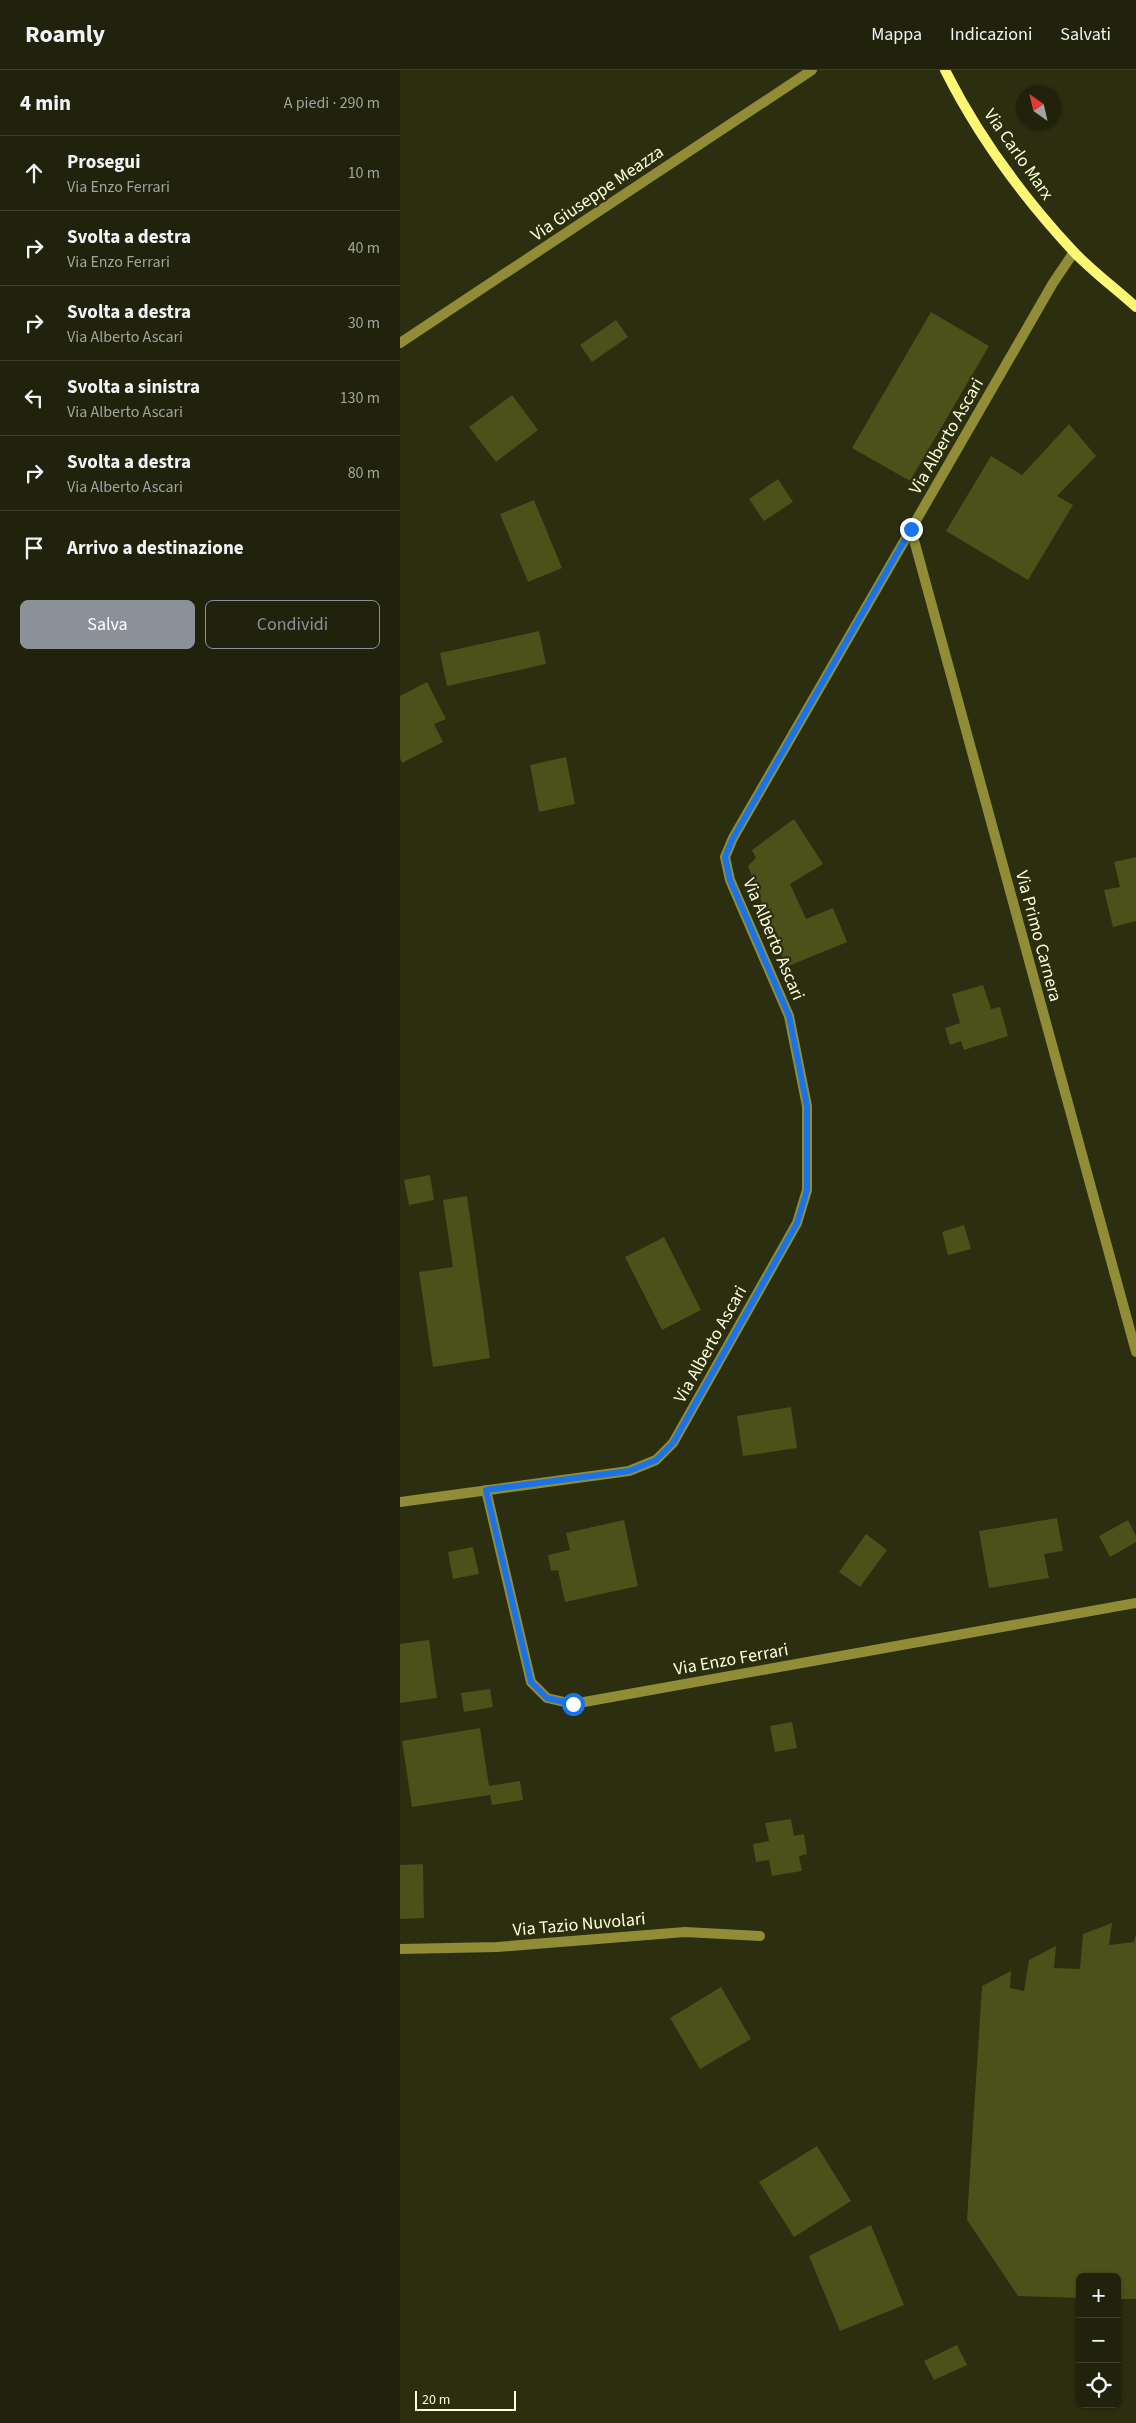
<!DOCTYPE html>
<html lang="it">
<meta charset="utf-8">
<style>
:root{--surface:#20220b;--page:#282a14;--text:#f1f3f6;--muted:#a2a49d;--line:#3d3f2c;--accent:#8c9099}
body{margin:0;font-family:"Source Sans 3",sans-serif;background:var(--page);color:var(--text)}
.controls{position:absolute;right:15px;bottom:15px;display:grid;overflow:hidden;border-radius:8px;box-shadow:0 1px 4px #0004}
.controls button{width:45px;height:45px;display:grid;place-items:center;padding:0;border:0;border-bottom:1px solid var(--line);background:var(--surface);color:var(--text);font:25px sans-serif}
.compass{position:absolute;left:616px;top:15px;width:45px;height:45px;border-radius:50%;background:var(--surface);box-shadow:0 1px 4px #0004;rotate:326deg}
.scale{position:absolute;left:15px;bottom:12px;width:101px;box-sizing:border-box;padding-left:5px;border:2px solid #feffdc;border-top:0;font-size:14px;line-height:18px;white-space:nowrap;color:#feffdc;-webkit-text-stroke:4px #2b2e0f;paint-order:stroke}
.stop{position:absolute;width:15px;height:15px;margin:-11px;border:4px solid #1a73e8;border-radius:50%;background:#fff}
.stop.end{background:#1a73e8;border-color:#fff;box-shadow:0 1px 5px #0008}
.list{margin:0;padding:0;list-style:none}
h2{display:flex;justify-content:space-between;align-items:center;height:65px;margin:0;padding:0 20px;font-size:21px}
h2 small{font-size:16px;font-weight:400;color:var(--muted)}
.list li{display:grid;grid-template-columns:32px 1fr auto;gap:15px;align-items:center;box-sizing:border-box;height:75px;padding:0 20px;border-top:1px solid var(--line)}
.list b{display:block;font-size:19px;white-space:nowrap}
.list p{margin:0;font-size:16px;white-space:nowrap;color:var(--muted)}
.list em{font-size:16px;font-style:normal;color:var(--muted)}
.actions{display:flex;gap:10px;padding:15px 20px}
.actions a{flex:1;padding:11px 0;border:1px solid var(--accent);border-radius:8px;text-align:center;font-size:18px;color:var(--accent)}
.actions .main{background:var(--accent);color:#fff}
.icon{flex:none;width:28px;height:28px;fill:none;stroke:currentColor;stroke-width:2;stroke-linecap:round;stroke-linejoin:round}
.map{position:relative;flex:none;width:736px;height:2353px;overflow:hidden}
header{display:flex;align-items:center;gap:30px;box-sizing:border-box;height:70px;padding:0 25px;background:var(--surface);border-bottom:1px solid var(--line)}
header strong{font-size:24px}
nav{display:flex;gap:28px;margin-inline-start:auto;font-size:18px}
main{display:flex}
aside{flex:1;background:var(--surface)}
.map>svg:first-child{display:block}
</style>
<header>
<strong>Roamly</strong>
<nav><a>Mappa</a><a>Indicazioni</a><a>Salvati</a></nav>
</header>
<main>
<aside>
<h2>4 min<small>A piedi · 290 m</small></h2>
<ul class="list">
<li><svg class="icon" aria-label="ahead" viewBox="0 0 24 24"><path d="M12 20V5M6 11l6-6 6 6"/></svg><div><b>Prosegui</b><p>Via Enzo Ferrari</p></div><em>10 m</em></li>
<li><svg class="icon" aria-label="right" viewBox="0 0 24 24"><path d="M7 20v-9h11M14 6l5 5-5 5"/></svg><div><b>Svolta a destra</b><p>Via Enzo Ferrari</p></div><em>40 m</em></li>
<li><svg class="icon" aria-label="right" viewBox="0 0 24 24"><path d="M7 20v-9h11M14 6l5 5-5 5"/></svg><div><b>Svolta a destra</b><p>Via Alberto Ascari</p></div><em>30 m</em></li>
<li><svg class="icon" aria-label="left" viewBox="0 0 24 24"><path d="M17 20v-9H6M10 6l-5 5 5 5"/></svg><div><b>Svolta a sinistra</b><p>Via Alberto Ascari</p></div><em>130 m</em></li>
<li><svg class="icon" aria-label="right" viewBox="0 0 24 24"><path d="M7 20v-9h11M14 6l5 5-5 5"/></svg><div><b>Svolta a destra</b><p>Via Alberto Ascari</p></div><em>80 m</em></li>
<li><svg class="icon" aria-label="arrive" viewBox="0 0 24 24"><path d="M6 21V4h12l-3 4 3 4H6"/></svg><div><b>Arrivo a destinazione</b></div></li>
</ul>
<div class="actions"><a class="main">Salva</a><a>Condividi</a></div>
</aside>
<div class="map">
<svg width="736" height="2353" viewBox="0 0 736 2353">
<rect width="100%" height="100%" fill="#2b2e0f"/>
<!-- building -->
<g fill="#4a5119">
<polygon points="531,242 589,276 510,411 452,378"/>
<polygon points="216,250 228,267 192,292 180,275"/>
<polygon points="112,325 138,360 96,392 69,357"/>
<polygon points="669,354 696,386 657,426 673,435 628,510 546,461 591,386 622,405"/>
<polygon points="378,409 393,432 364,451 349,429"/>
<polygon points="134,430 162,498 128,512 100,444"/>
<polygon points="139,561 146,594 47,616 40,583"/>
<polygon points="27,612 46,649 34,654 43,672 2,693 0,688 0,626"/>
<polygon points="166,687 175,734 139,742 130,695"/>
<polygon points="394,749 423,794 390,814 406,849 433,838 447,872 386,897 348,796 356,788 352,780"/>
<polygon points="736,787 736,851 713,857 704,820 720,817 714,792"/>
<polygon points="583,915 591,939 600,937 608,966 564,980 561,971 550,975 545,958 560,953 552,924"/>
<polygon points="30,1105 34,1130 9,1135 4,1110"/>
<polygon points="67,1126 90,1288 33,1297 19,1202 53,1197 43,1130"/>
<polygon points="564,1155 571,1179 548,1185 542,1162"/>
<polygon points="264,1167 301,1240 262,1260 225,1187"/>
<polygon points="391,1337 397,1378 343,1386 337,1346"/>
<polygon points="657,1448 663,1481 644,1484 649,1508 589,1518 579,1461"/>
<polygon points="224,1450 238,1516 165,1532 158,1500 151,1501 148,1485 170,1480 166,1463"/>
<polygon points="728,1450 736,1466 736,1472 710,1487 699,1466"/>
<polygon points="466,1464 487,1480 460,1517 439,1502"/>
<polygon points="73,1477 79,1504 53,1509 48,1482"/>
<polygon points="29,1570 37,1628 0,1633 0,1574"/>
<polygon points="90,1619 93,1637 64,1642 61,1623"/>
<polygon points="392,1652 397,1678 375,1682 370,1656"/>
<polygon points="80,1658 89,1716 120,1711 123,1730 92,1735 90,1725 12,1737 2,1671"/>
<polygon points="391,1749 394,1766 404,1764 407,1784 399,1786 402,1801 372,1806 369,1790 356,1792 353,1774 369,1771 365,1753"/>
<polygon points="23,1794 24,1848 0,1849 0,1795"/>
<polygon points="712,1853 709,1875 734,1872 736,1864 736,2229 717,2229 717,2207 680,2207 680,2228 618,2226 567,2150 582,1916 611,1901 610,1918 624,1921 629,1890 656,1876 654,1898 680,1899 683,1864"/>
<polygon points="321,1917 351,1969 300,1999 270,1948"/>
<polygon points="417,2076 451,2131 394,2167 359,2112"/>
<polygon points="471,2155 504,2235 440,2261 409,2186"/>
<polygon points="557,2275 567,2295 534,2310 524,2291"/>
</g>
<g fill="none" stroke-linecap="round" stroke-linejoin="round">
<!-- minor -->
<g stroke="#918c36" stroke-width="10">
<polyline points="0,273 412,0"/>
<polyline points="511,459 736,1282"/>
<polyline points="86,1420 131,1612 147,1628 173,1634 736,1533"/>
<polyline points="0,1432 229,1401 256,1390 273,1373 397,1153 407,1120 407,1036 389,946 330,810 325,787 333,768 653,213 674,182"/>
<polyline points="0,1879 97,1877 285,1862 360,1866"/>
</g>
<!-- secondary -->
<path stroke="#fff773" stroke-width="10" d="M545,0C578,66 623,127 673,181C692,201 715,218 736,237"/>
</g>
<g fill="none" stroke-linecap="round" stroke-linejoin="round">
<!-- route -->
<polyline stroke="#1a73e8" stroke-width="6" points="173,1634 147,1628 131,1612 86,1420 229,1401 256,1390 273,1373 397,1153 407,1120 407,1036 389,946 330,810 325,787 333,768 511,459"/>
</g>
<g text-anchor="middle" stroke-width="4.5" stroke-linejoin="round" paint-order="stroke">
<!-- street labels -->
<g font-size="18" fill="#feffdc" stroke="#2b2e0f">
<text transform="translate(619 84) rotate(55)" y="6">Via Carlo Marx</text>
<text transform="translate(197 123) rotate(-34)" y="6">Via Giuseppe Meazza</text>
<text transform="translate(546 366) rotate(-60)" y="6">Via Alberto Ascari</text>
<text transform="translate(639 866) rotate(75)" y="6">Via Primo Carnera</text>
<text transform="translate(374 869) rotate(67)" y="6">Via Alberto Ascari</text>
<text transform="translate(310 1274) rotate(-61)" y="6">Via Alberto Ascari</text>
<text transform="translate(331 1589) rotate(-10)" y="6">Via Enzo Ferrari</text>
<text transform="translate(179 1854) rotate(-5)" y="6">Via Tazio Nuvolari</text>
</g>
</g>
</svg>
<div class="controls">
<button>+</button>
<button>−</button>
<button><svg class="icon" aria-label="locate" viewBox="0 0 24 24"><circle cx="12" cy="12" r="6"/><path d="M12 2v4M12 18v4M2 12h4M18 12h4"/></svg></button>
</div>
<svg class="compass" viewBox="-18 -18 36 36"><path d="M0-13l5 13h-10z" fill="#e53935"/><path d="M0 13l5-13h-10z" fill="#a2a49d"/></svg>
<div class="scale">20 m</div>
<div class="stop" style="left:173px;top:1634px"></div>
<div class="stop end" style="left:511px;top:459px"></div>
</div>
</main>
